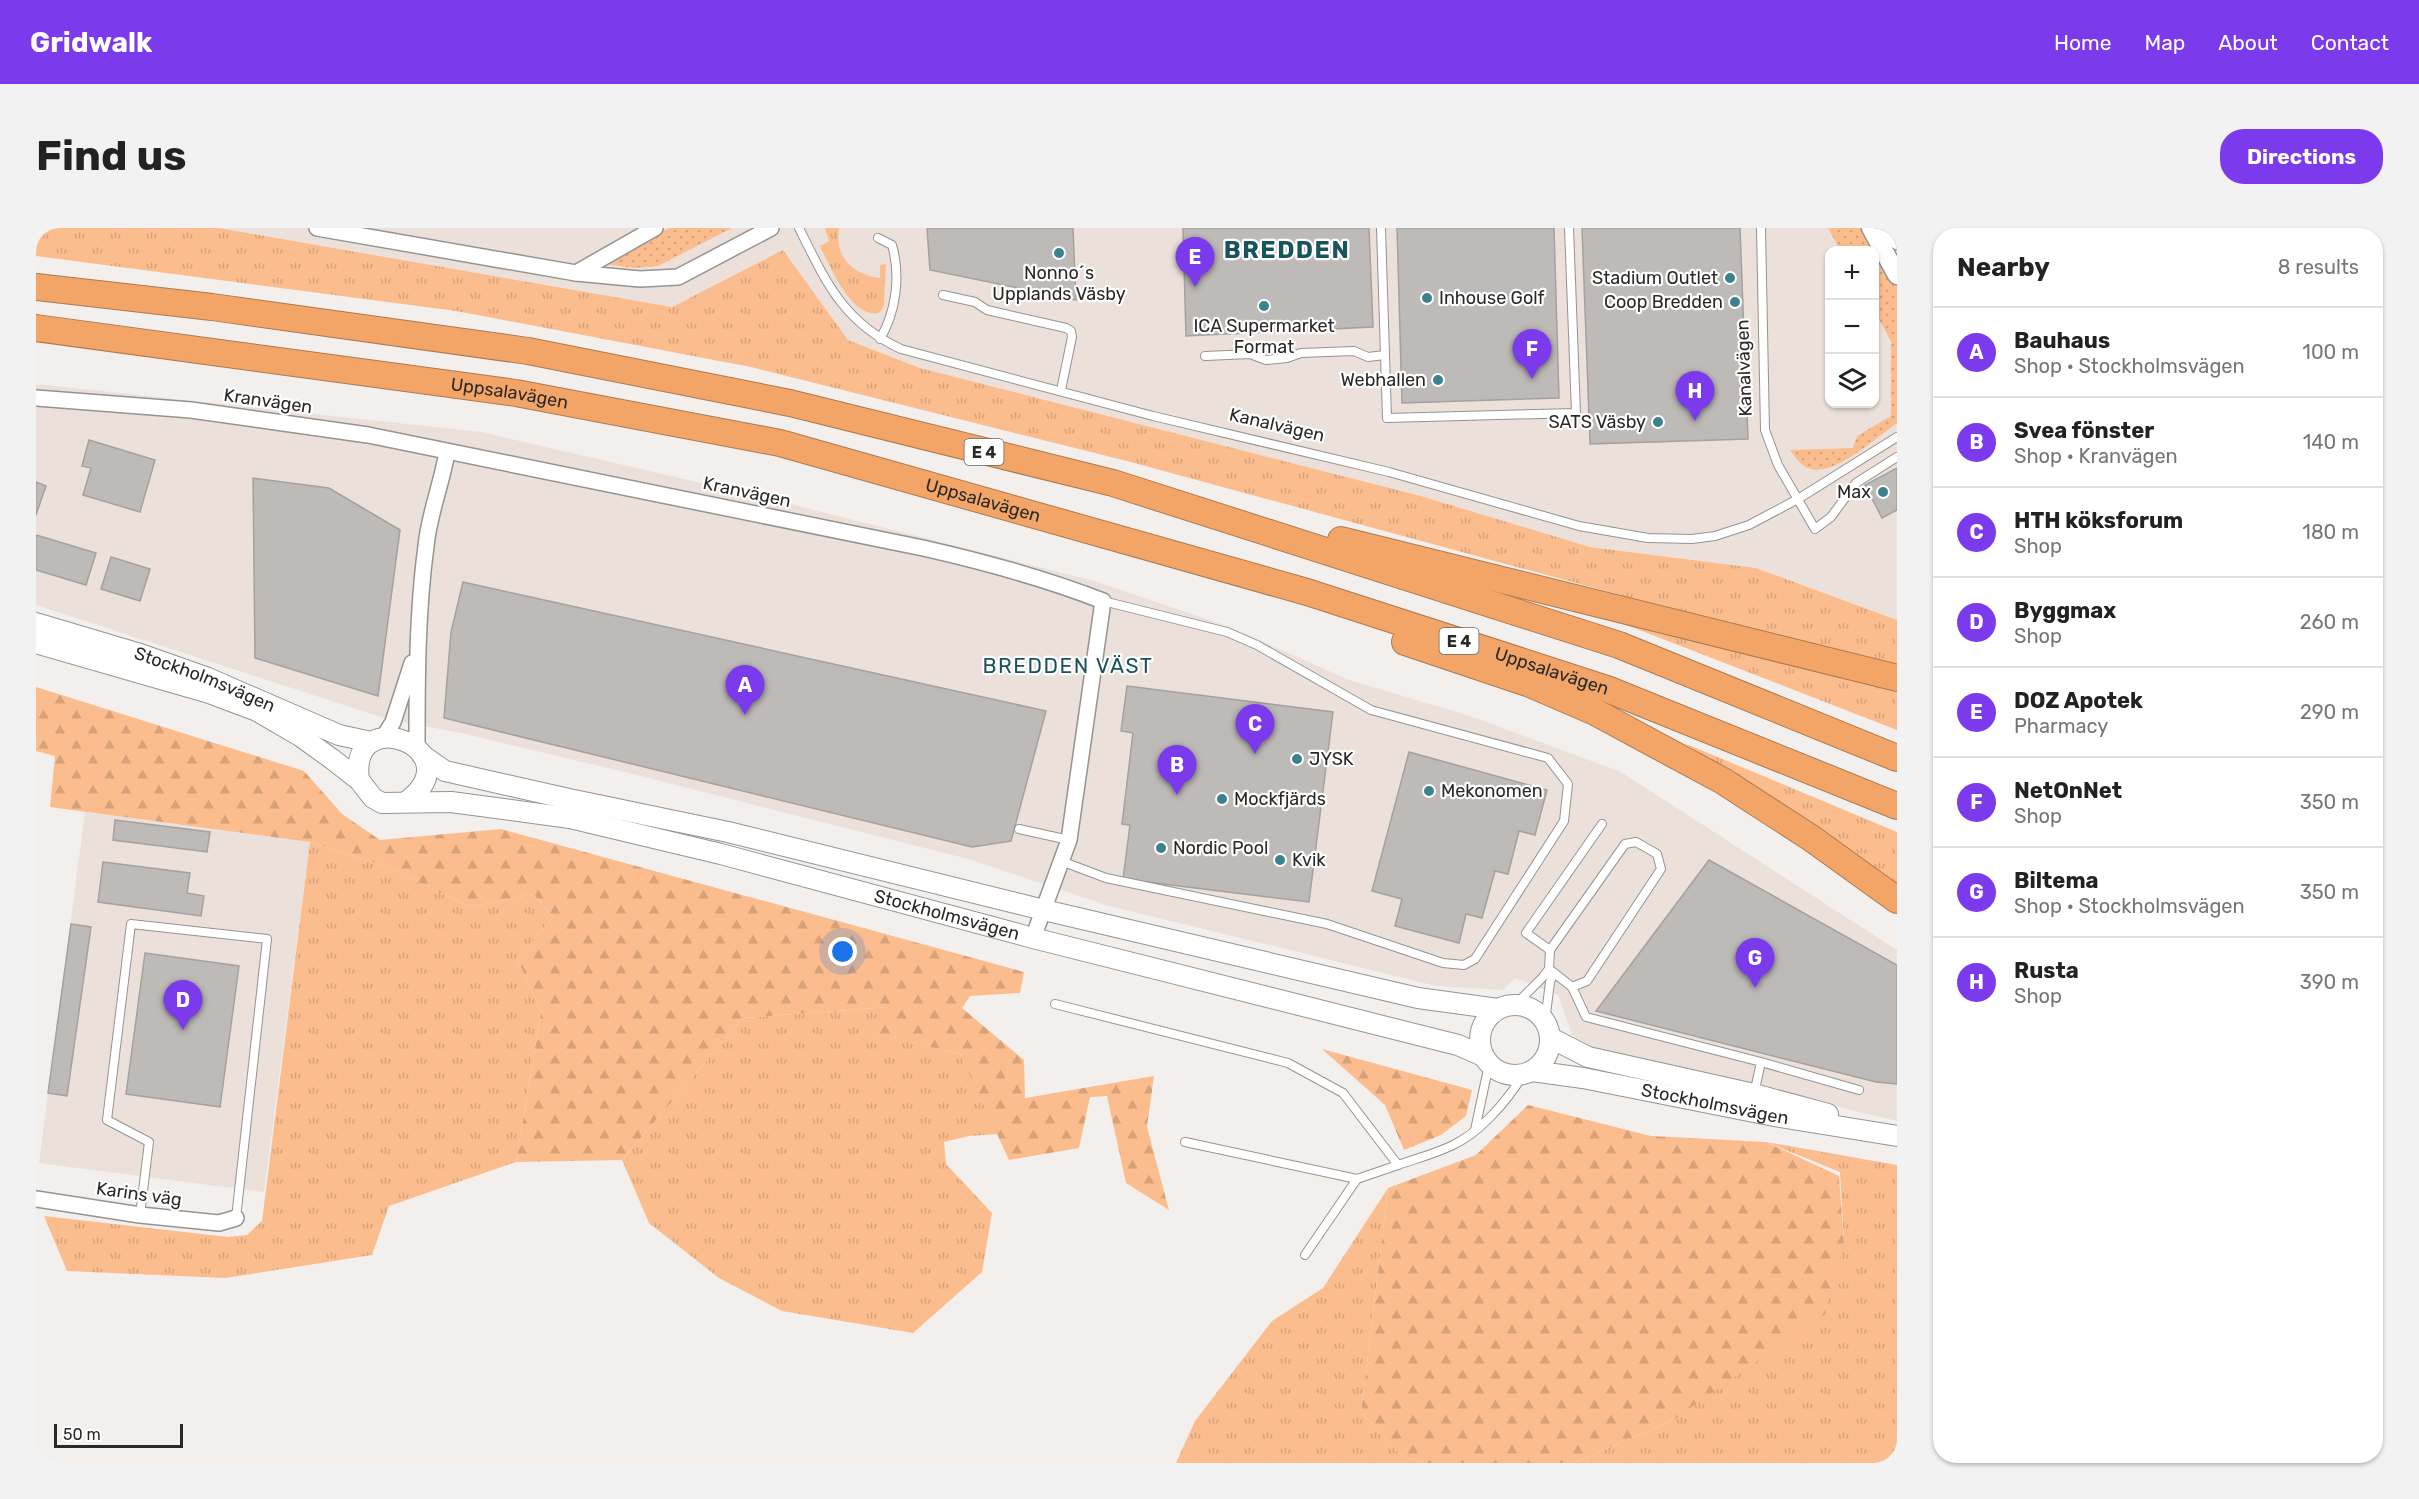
<!DOCTYPE html>
<meta charset="utf-8">
<style>
:root{--surface:#fff;--page:#f2f2f2;--text:#222;--muted:#767676;--line:#e0e0e0;--accent:#7c3aed}
body{margin:0;font-family:Rubik,sans-serif;background:var(--page);color:var(--text)}
.controls{position:absolute;right:18px;top:18px;display:grid;overflow:hidden;border-radius:12px;box-shadow:0 2px 4px #0004}
.controls button{width:54px;height:54px;display:grid;place-items:center;padding:0;border:0;border-bottom:2px solid var(--line);background:var(--surface);color:var(--text);font:30px sans-serif}
.scale{position:absolute;left:18px;bottom:15px;width:129px;box-sizing:border-box;padding-left:6px;border:3px solid #2a2928;border-top:0;font-size:16px;line-height:21px;white-space:nowrap;color:#2a2928;-webkit-text-stroke:4px #fff;paint-order:stroke}
.you{position:absolute;left:807px;top:724px;width:21px;height:21px;margin:-15px;border:4px solid #fff;border-radius:50%;background:#1a73e8;box-shadow:0 0 0 9px #1a73e833}
.badge{display:grid;place-items:center;width:39px;height:39px;border-radius:50%;background:var(--accent);color:#fff;font-size:20px;font-weight:700}
.pin{position:absolute;translate:-50% -50px;filter:drop-shadow(0 2px 3px #0008)}
.pin::after{content:'';position:absolute;top:32px;width:21px;height:18px;background:inherit;clip-path:polygon(0 0,100% 0,50% 100%)}
.list{margin:0;padding:0;list-style:none}
h2{display:flex;justify-content:space-between;align-items:center;height:78px;margin:0;padding:0 24px;font-size:26px}
h2 small{font-size:20px;font-weight:400;color:var(--muted)}
.list li{display:grid;grid-template-columns:39px 1fr auto;gap:18px;align-items:center;box-sizing:border-box;height:90px;padding:0 24px;border-top:2px solid var(--line)}
.list b{display:block;font-size:22px;white-space:nowrap}
.list p{margin:0;font-size:20px;white-space:nowrap;color:var(--muted)}
.list em{font-size:20px;font-style:normal;color:var(--muted)}
.icon{flex:none;width:33px;height:33px;fill:none;stroke:currentColor;stroke-width:2;stroke-linecap:round;stroke-linejoin:round}
.map{position:relative;flex:none;width:1861px;height:1235px;overflow:hidden;border-radius:24px}
header{display:flex;align-items:center;gap:36px;box-sizing:border-box;height:84px;padding:0 30px;background:var(--accent);color:#fff}
header strong{font-size:28px}
nav{display:flex;gap:33px;margin-inline-start:auto;font-size:21px}
.intro{display:flex;align-items:center;justify-content:space-between;box-sizing:border-box;height:144px;padding:0 36px}
h1{margin:0;font-size:42px}
.button{padding:15px 27px;border-radius:24px;background:var(--accent);color:#fff;font-size:21px;font-weight:700}
main{display:flex;gap:36px;padding:0 36px}
aside{flex:1;background:var(--surface);border-radius:24px;box-shadow:0 2px 4px #0004}
.map>svg:first-child{display:block}
</style>
<header>
<strong>Gridwalk</strong>
<nav><a>Home</a><a>Map</a><a>About</a><a>Contact</a></nav>
</header>
<div class="intro"><h1>Find us</h1><a class="button">Directions</a></div>
<main>
<div class="map">
<svg width="1861" height="1235" viewBox="0 0 1861 1235">
<defs>
<pattern id="grass-tufts" width="24" height="20" patternUnits="userSpaceOnUse" patternTransform="scale(1.5)"><rect width="24" height="20" fill="#fbbd8d"/><path d="M3 7l-1-3M5 7V3M7 7l1-3M15 17l-1-3M17 17v-4M19 17l1-3" fill="none" stroke="#d7a27a"/></pattern>
<pattern id="forest-firs" width="22" height="20" patternUnits="userSpaceOnUse" patternTransform="scale(1.5)"><rect width="22" height="20" fill="#fbbd8d"/><path d="M5 1l3.5 6h-7zM16 11l3.5 6h-7z" fill="#d7a27a"/></pattern>
<pattern id="park-dots" width="8" height="8" patternUnits="userSpaceOnUse" patternTransform="scale(1.5)"><rect width="8" height="8" fill="#fbbd8d"/><path d="M2 2h.1M6 6h.1" fill="none" stroke="#d7a27a" stroke-width="1.8" stroke-linecap="round"/></pattern>
</defs>
<rect width="100%" height="100%" fill="#f3efed"/>
<!-- built -->
<g fill="#ebe1da">
<polygon points="183,0 1792,0 1804,22 1794,22 1794,176 1838,176 1839,84 1861,128 1861,392 1720,340 1554,319 1385,268 884,140 812,112 747,22 636,79"/>
<polygon points="0,156 445,204 747,274 1058,353 1194,399 1313,452 1434,488 1585,544 1861,722 1861,893 1556,819 1536,807 1522,767 1479,750 1467,762 1400,758 1070,677 936,632 593,545 425,505 351,491 0,377"/>
<polygon points="49,584 274,614 228,964 3,935"/>
</g>
<!-- grass -->
<g fill="url(#grass-tufts)">
<polygon points="0,0 183,0 636,79 747,22 812,112 884,140 1385,268 1554,319 1720,340 1861,392 1861,437 1621,377 1091,233 715,139 420,83 0,28"/>
<path d="M789,0H803C798,28 816,47 844,50V37L850,36L848,76L846,82L842,85C815,90 794,38 784,18L793,13Z"/>
<polygon points="1570,389 1861,462 1861,502"/>
<polygon points="1648,515 1861,604 1861,655"/>
<polygon points="274,614 347,637 434,679 497,666 517,689 482,732 505,784 480,934 353,978 336,1027 189,1050 31,1043 8,988 192,1009 211,1007 226,993"/>
<polygon points="854,779 837,805 924,826 962,906 933,908 908,914 910,936 956,985 946,1044 877,1105 746,1083 683,1050 613,995 586,932 707,790"/>
<polygon points="1730,914 1861,937 1861,1235 1537,1235 1637,1192 1808,1016 1804,944"/>
<polygon points="1352,960 1325,1185 1365,1227 1386,1235 1140,1235 1159,1193 1236,1093 1287,1060"/>
</g>
<!-- forest -->
<g fill="url(#forest-firs)">
<polygon points="0,459 268,543 306,586 344,612 465,601 988,744 984,765 934,768 926,780 988,832 989,870 1118,848 1111,899 1133,982 1090,955 1071,868 1054,869 1043,920 973,932 924,826 836,805 853,779 707,790 586,932 480,934 505,784 482,732 517,689 497,666 434,679 347,637 274,614 14,579 19,528 0,523"/>
<polygon points="1286,821 1436,862 1430,888 1405,907 1368,922 1349,877"/>
<polygon points="1492,877 1615,908 1730,914 1803,948 1808,1016 1789,1086 1637,1192 1537,1235 1386,1235 1365,1227 1325,1185 1352,960 1440,927"/>
</g>
<!-- park -->
<g fill="url(#park-dots)">
<polygon points="633,0 696,0 622,38 599,40 569,36"/>
<path d="M1792,0H1829L1861,54V195C1841,209 1800,247 1775,241C1765,239 1760,230 1754,222L1817,220L1821,208L1855,188V114L1839,84L1838,22H1804Z"/>
</g>
<!-- building -->
<g fill="#bdbab8" stroke="#a4a19e" stroke-width="1.5">
<polygon points="891,0 1037,0 1040,72 894,42"/>
<polygon points="1147,0 1333,0 1337,99 1150,108"/>
<polygon points="1361,0 1518,0 1523,170 1366,175"/>
<polygon points="1546,0 1704,0 1712,211 1554,216"/>
<polygon points="53,212 119,232 104,284 47,267 55,240 46,238"/>
<polygon points="1861,240 1861,282 1846,290 1829,257"/>
<polygon points="217,250 293,260 364,302 342,468 219,430"/>
<polygon points="0,254 10,258 0,287"/>
<polygon points="0,307 60,325 50,357 0,342"/>
<polygon points="75,329 114,341 104,373 65,361"/>
<polygon points="427,354 1010,483 975,613 936,619 408,490 415,404"/>
<polygon points="1091,458 1297,484 1273,674 1087,651 1094,597 1086,596 1097,505 1085,503"/>
<polygon points="1373,524 1511,562 1499,607 1483,603 1472,646 1459,643 1446,690 1430,686 1423,715 1359,698 1366,671 1336,663"/>
<polygon points="79,592 174,604 171,624 77,612"/>
<polygon points="1673,632 1861,737 1861,856 1840,854 1560,783"/>
<polygon points="67,634 154,645 151,665 168,668 165,688 62,674"/>
<polygon points="35,696 55,699 31,868 12,865"/>
<polygon points="109,725 203,738 184,879 90,866"/>
</g>
<g fill="none" stroke-linecap="round" stroke-linejoin="round">
<!-- service casing -->
<g stroke="#969390" stroke-width="10">
<g id="service">
<path d="M763,0C790,54 807,94 865,121L1117,188L1353,244L1543,298L1612,310L1656,311L1679,308L1713,297L1762,271L1861,209"/>
<polyline points="1345,0 1351,190 1540,185 1533,0"/>
<polyline points="1725,0 1729,202 1742,237 1779,301 1795,289 1820,255 1861,229"/>
<path d="M842,10L856,17C865,48 860,84 844,111"/>
<polyline points="907,67 939,74 951,82 1030,100 1035,103 1036,109 1025,162"/>
<polyline points="1169,128 1214,126 1230,132 1251,130 1265,125 1318,123 1332,129 1349,127"/>
<polyline points="983,601 1033,612"/>
<polyline points="1025,633 1070,650 1291,696 1407,735 1428,737 1439,731 1528,593 1532,556 1512,530 1335,482 1221,417 1191,404 1067,373"/>
<polyline points="1514,722 1490,705 1566,596"/>
<polyline points="1536,759 1550,789 1725,834 1718,866"/>
<path d="M1019,776L1252,835L1307,865L1362,937C1379,931 1398,926 1415,918C1444,905 1471,873 1487,847"/>
<polyline points="1479,777 1507,749 1513,741 1514,722 1589,616 1600,614 1621,626 1625,641 1551,753 1536,759 1513,741"/>
<polyline points="1509,794 1514,754 1518,745"/>
<polyline points="1725,834 1823,862"/>
<polyline points="1439,902 1453,836"/>
<polyline points="1149,914 1321,951 1362,937"/>
<polyline points="104,987 113,914 71,892 95,696 231,711 200,990"/>
<polyline points="1269,1027 1321,951"/>
</g>
</g>
<!-- minor casing -->
<g stroke="#969390" stroke-width="18">
<g id="minor">
<polyline points="281,0 540,45 604,51 642,49 735,0"/>
<polyline points="540,45 619,0"/>
<path d="M0,170L155,182L332,207L887,320C949,334 1008,350 1067,373L1033,612L997,710"/>
<polyline points="347,510 357,494 376,435"/>
<path d="M381,519C381,451 381,385 390,318C393,286 406,255 411,224"/>
<polyline points="0,971 104,987 183,995 200,990"/>
</g>
</g>
<!-- tertiary casing -->
<g stroke="#969390" stroke-width="21">
<g id="tertiary">
<polyline points="1835,0 1861,47"/>
<polyline points="1854,0 1861,12"/>
</g>
</g>
<!-- secondary casing -->
<g stroke="#969390" stroke-width="22">
<g id="secondary">
<path id="s1" d="M0,395L101,425L172,450L303,507L335,514"/>
<path id="s2" d="M0,415L173,465L221,483L264,508L296,531L323,552L337,570L346,575L415,574L534,590L685,626L997,710L1422,817L1447,828"/>
<polyline points="386,527 409,543 533,571 692,604 1008,682 1382,770 1462,781"/>
<path d="M323,552C312,471 440,522 370,574"/>
<circle cx="1479" cy="812" r="35"/>
<polyline points="1515,810 1552,829 1718,866 1792,886"/>
<path id="s3" d="M1496,843L1547,850L1738,888L1861,908"/>
</g>
</g>
<!-- motorway casing -->
<g stroke="#ac7a51" stroke-width="28">
<g id="motorway">
<polyline points="0,59 176,79 492,123 754,175 1077,255 1583,417 1861,530"/>
<path id="s4" d="M0,100L480,165L744,215L1271,364L1571,461L1861,578"/>
<polyline points="1305,312 1861,450"/>
<polyline points="1369,414 1494,456 1559,484 1687,553 1775,610 1861,672"/>
</g>
</g>
<!-- service -->
<use href="#service" stroke="#fff" stroke-width="8"/>
<!-- minor -->
<use href="#minor" stroke="#fff" stroke-width="15"/>
<!-- tertiary -->
<use href="#tertiary" stroke="#fff" stroke-width="18"/>
<!-- secondary -->
<use href="#secondary" stroke="#fff" stroke-width="20"/>
<!-- motorway -->
<use href="#motorway" stroke="#f2a567" stroke-width="26"/>
</g>
<!-- markers -->
<g fill="#3b828c" stroke="#fff" stroke-width="2">
<circle cx="1023" cy="25" r="6"/>
<circle cx="1694" cy="50" r="6"/>
<circle cx="1391" cy="70" r="6"/>
<circle cx="1699" cy="74" r="6"/>
<circle cx="1228" cy="78" r="6"/>
<circle cx="1402" cy="152" r="6"/>
<circle cx="1622" cy="194" r="6"/>
<circle cx="1847" cy="264" r="6"/>
<circle cx="1261" cy="531" r="6"/>
<circle cx="1393" cy="563" r="6"/>
<circle cx="1186" cy="571" r="6"/>
<circle cx="1125" cy="620" r="6"/>
<circle cx="1244" cy="632" r="6"/>
</g>
<g text-anchor="middle" stroke-width="4.5" stroke-linejoin="round" paint-order="stroke">
<!-- shield labels -->
<g fill="#fff" stroke="#6a6968" stroke-width="1.5">
<rect x="928.5" y="211" width="39" height="26" rx="4.5"/>
<rect x="1403.5" y="400" width="39" height="26" rx="4.5"/>
</g>
<g font-size="16" font-weight="bold" fill="#2a2928">
<text x="948" y="230">E 4</text>
<text x="1423" y="419">E 4</text>
</g>
<!-- poi labels -->
<g font-size="18" fill="#2a2928" stroke="#fff" text-anchor="start">
<text x="1023" y="51" text-anchor="middle">Nonno´s<tspan x="1023" dy="21">Upplands Väsby</tspan></text>
<text x="1682" y="56" text-anchor="end">Stadium Outlet</text>
<text x="1403" y="76">Inhouse Golf</text>
<text x="1687" y="80" text-anchor="end">Coop Bredden</text>
<text x="1228" y="104" text-anchor="middle">ICA Supermarket<tspan x="1228" dy="21">Format</tspan></text>
<text x="1390" y="158" text-anchor="end">Webhallen</text>
<text x="1610" y="200" text-anchor="end">SATS Väsby</text>
<text x="1835" y="270" text-anchor="end">Max</text>
<text x="1273" y="537">JYSK</text>
<text x="1405" y="569">Mekonomen</text>
<text x="1198" y="577">Mockfjärds</text>
<text x="1137" y="626">Nordic Pool</text>
<text x="1256" y="638">Kvik</text>
</g>
<!-- street labels -->
<g font-size="18" fill="#2a2928" stroke="#fff">
<text transform="translate(1708 140) rotate(-92)" y="6">Kanalvägen</text>
<text dy="6" stroke="none"><textPath href="#s4" startOffset="478">Uppsalavägen</textPath></text>
<text transform="translate(232 173) rotate(8)" y="6">Kranvägen</text>
<text transform="translate(1241 197) rotate(13)" y="6">Kanalvägen</text>
<text transform="translate(711 264) rotate(12)" y="6">Kranvägen</text>
<text dy="6" stroke="none"><textPath href="#s4" startOffset="964">Uppsalavägen</textPath></text>
<text dy="6" stroke="none"><textPath href="#s4" startOffset="1558">Uppsalavägen</textPath></text>
<text dy="6" stroke="none"><textPath href="#s1" startOffset="178">Stockholmsvägen</textPath></text>
<text dy="6" stroke="none"><textPath href="#s2" startOffset="966">Stockholmsvägen</textPath></text>
<text dy="6" stroke="none"><textPath href="#s3" startOffset="186">Stockholmsvägen</textPath></text>
<text transform="translate(103 966) rotate(8)" y="6">Karins väg</text>
</g>
<!-- quarter labels -->
<g font-size="21" letter-spacing="1.5" fill="#19535c" stroke="#fff">
<text x="1032" y="445">BREDDEN VÄST</text>
</g>
<!-- district labels -->
<g font-size="24" font-weight="bold" letter-spacing="1.5" fill="#19535c" stroke="#fff">
<text x="1251" y="30">BREDDEN</text>
</g>
</g>
</svg>
<div class="controls">
<button>+</button>
<button>−</button>
<button><svg class="icon" aria-label="layers" viewBox="0 0 24 24"><path d="M12 4l9 5-9 5-9-5zM3 14l9 5 9-5"/></svg></button>
</div>
<div class="scale">50 m</div>
<div class="you"></div>
<div class="pin badge" style="left:709px;top:487px">A</div>
<div class="pin badge" style="left:1141px;top:567px">B</div>
<div class="pin badge" style="left:1219px;top:526px">C</div>
<div class="pin badge" style="left:147px;top:802px">D</div>
<div class="pin badge" style="left:1159px;top:59px">E</div>
<div class="pin badge" style="left:1496px;top:151px">F</div>
<div class="pin badge" style="left:1719px;top:760px">G</div>
<div class="pin badge" style="left:1659px;top:193px">H</div>
</div>
<aside>
<h2>Nearby<small>8 results</small></h2>
<ul class="list">
<li><span class="badge">A</span><div><b>Bauhaus</b><p>Shop · Stockholmsvägen</p></div><em>100 m</em></li>
<li><span class="badge">B</span><div><b>Svea fönster</b><p>Shop · Kranvägen</p></div><em>140 m</em></li>
<li><span class="badge">C</span><div><b>HTH köksforum</b><p>Shop</p></div><em>180 m</em></li>
<li><span class="badge">D</span><div><b>Byggmax</b><p>Shop</p></div><em>260 m</em></li>
<li><span class="badge">E</span><div><b>DOZ Apotek</b><p>Pharmacy</p></div><em>290 m</em></li>
<li><span class="badge">F</span><div><b>NetOnNet</b><p>Shop</p></div><em>350 m</em></li>
<li><span class="badge">G</span><div><b>Biltema</b><p>Shop · Stockholmsvägen</p></div><em>350 m</em></li>
<li><span class="badge">H</span><div><b>Rusta</b><p>Shop</p></div><em>390 m</em></li>
</ul>
</aside>
</main>
